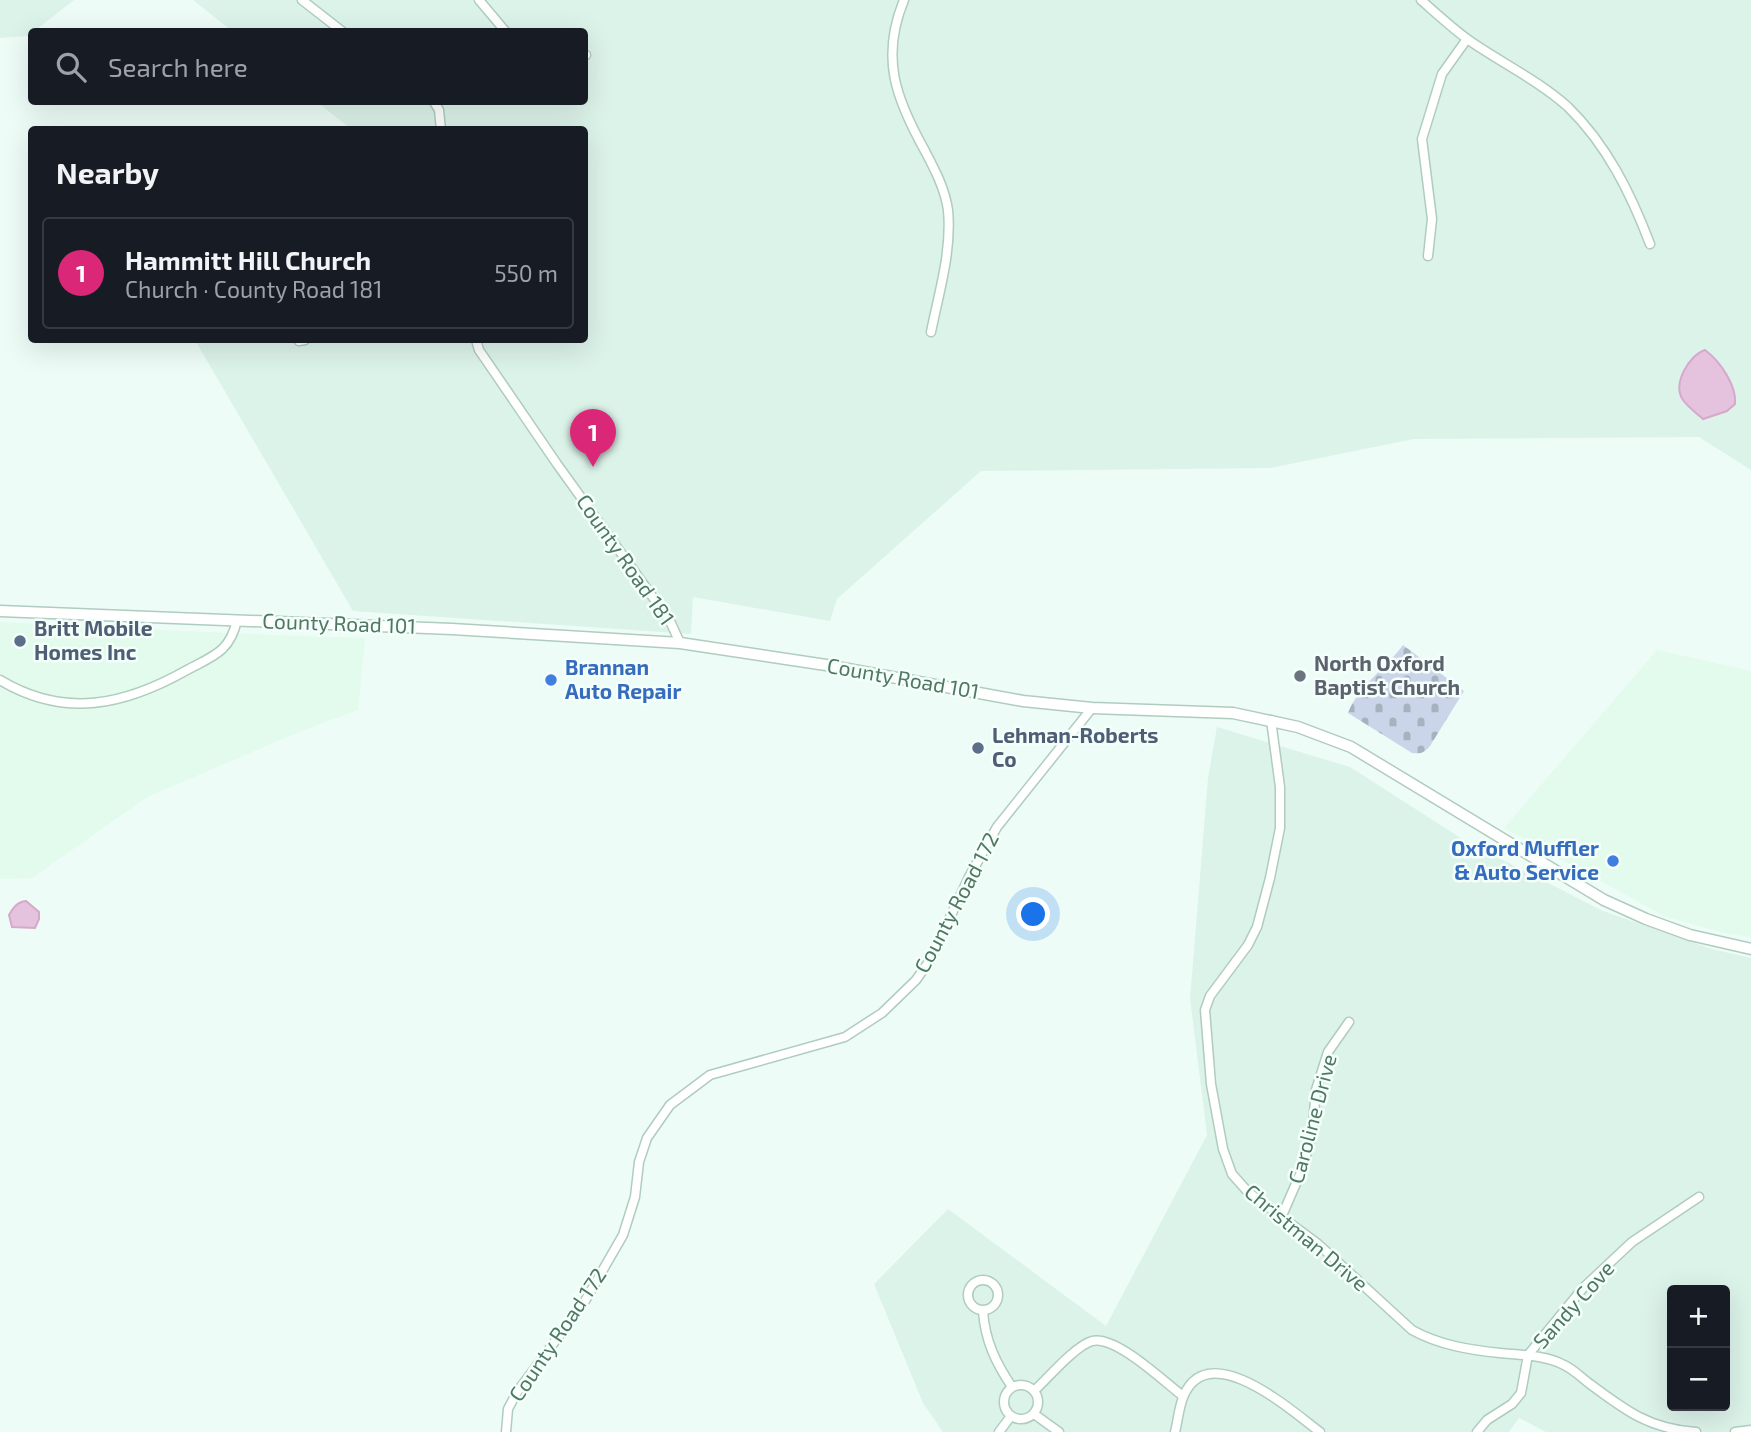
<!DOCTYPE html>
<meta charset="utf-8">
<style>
:root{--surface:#171b24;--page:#20242c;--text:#f1f3f6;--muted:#9ea1a6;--line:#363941;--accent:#db2777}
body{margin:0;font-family:"Exo 2",sans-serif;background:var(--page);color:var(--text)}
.controls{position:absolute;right:21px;bottom:21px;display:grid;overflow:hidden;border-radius:7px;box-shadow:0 7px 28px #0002}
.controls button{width:63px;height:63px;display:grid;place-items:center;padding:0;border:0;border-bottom:2px solid var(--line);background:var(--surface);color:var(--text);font:35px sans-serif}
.you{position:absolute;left:1034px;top:915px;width:24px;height:24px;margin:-18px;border:5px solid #fff;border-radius:50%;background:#1a73e8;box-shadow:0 0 0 10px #1a73e833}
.badge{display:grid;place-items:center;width:46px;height:46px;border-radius:50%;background:var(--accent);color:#fff;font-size:23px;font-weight:700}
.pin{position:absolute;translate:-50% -58px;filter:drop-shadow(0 2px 4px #0008)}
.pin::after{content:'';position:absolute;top:37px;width:24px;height:21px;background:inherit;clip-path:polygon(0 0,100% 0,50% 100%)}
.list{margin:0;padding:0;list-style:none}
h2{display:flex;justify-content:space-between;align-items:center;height:91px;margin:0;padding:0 28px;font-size:30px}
h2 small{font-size:23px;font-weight:400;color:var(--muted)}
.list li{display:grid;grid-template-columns:46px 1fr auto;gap:21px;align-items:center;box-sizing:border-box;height:112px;margin:0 14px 14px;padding:0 14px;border:2px solid var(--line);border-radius:7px}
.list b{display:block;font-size:26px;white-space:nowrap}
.list p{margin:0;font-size:23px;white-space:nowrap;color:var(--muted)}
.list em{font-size:23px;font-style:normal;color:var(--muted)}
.icon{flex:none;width:38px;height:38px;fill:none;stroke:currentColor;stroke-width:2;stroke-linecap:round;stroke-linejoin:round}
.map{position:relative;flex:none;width:1751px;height:1432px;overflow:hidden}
.search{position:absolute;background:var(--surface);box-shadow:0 7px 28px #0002;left:28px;top:28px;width:560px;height:77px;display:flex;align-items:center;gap:18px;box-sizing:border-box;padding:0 24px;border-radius:7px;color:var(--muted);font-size:26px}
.panel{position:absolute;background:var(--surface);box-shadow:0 7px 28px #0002;left:28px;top:126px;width:560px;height:217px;border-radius:7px}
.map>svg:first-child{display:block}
</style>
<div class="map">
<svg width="1751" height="1432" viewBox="0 0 1751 1432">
<defs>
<pattern id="cemetery-stones" width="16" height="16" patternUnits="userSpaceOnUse" patternTransform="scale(1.75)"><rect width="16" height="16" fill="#cbd5e9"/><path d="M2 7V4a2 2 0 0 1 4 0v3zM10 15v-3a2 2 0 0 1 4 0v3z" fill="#a7b2c0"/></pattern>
</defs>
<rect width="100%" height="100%" fill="#edfcf7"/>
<!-- residential -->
<g fill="#dcf3ea" fill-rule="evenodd">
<polygon points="0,0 74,0 28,36 0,38"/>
<polygon points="193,0 1751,0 1751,470 1699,437 1414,439 1270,468 981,471 837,599 830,621 693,597 691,634 353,611 195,340 584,340 584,130 351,129 317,102 584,102 584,32 232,31"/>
<path d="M1217,727L1350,767L1464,840L1603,911L1712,949L1751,958V1432H1546L1519,1418L1509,1432H943L923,1403L874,1284L948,1209L1106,1326L1207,1135L1190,999L1208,778ZM1672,1290H1725V1406H1672Z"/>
</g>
<!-- commercial -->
<g fill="#e2fbec">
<polygon points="0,622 268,635 365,638 358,710 301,731 147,797 32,878 0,879"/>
<polygon points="1657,650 1751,671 1751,937 1729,934 1666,917 1504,828"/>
</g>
<!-- cemetery -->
<path fill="url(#cemetery-stones)" d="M1403,645L1464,691L1430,746C1424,753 1421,754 1412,753L1348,713C1359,685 1386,668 1403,645Z"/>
<!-- water -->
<g fill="#e5c2dd" stroke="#d6a9cb" stroke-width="2">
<path d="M1705,350C1720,361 1737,386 1735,404L1727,411L1703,419C1696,413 1688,407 1683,400C1672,384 1689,355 1705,350Z"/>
<path d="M26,901L39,912V919L35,928L12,927L9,915C13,908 17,902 26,901Z"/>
</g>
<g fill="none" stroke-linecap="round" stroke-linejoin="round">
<!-- minor casing -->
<g stroke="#b0ccbf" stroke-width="11">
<g id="minor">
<polyline points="302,0 343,32"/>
<polyline points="479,0 506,32"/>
<path d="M904,0C880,58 896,99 925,151C935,170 945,189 948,210C952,251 939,292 931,332"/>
<path d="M1421,0C1437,14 1453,29 1470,41C1502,63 1539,81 1568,107C1607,145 1631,194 1650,244"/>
<polyline points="584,55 586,55"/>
<polyline points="434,102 439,110 441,130"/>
<polyline points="1428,256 1432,219 1422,139 1442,74 1467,39"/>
<polyline points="476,340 479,350 490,366 557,464 670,621 680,643"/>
<polyline points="299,341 305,340"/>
<path d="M0,680C65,719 125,705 187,670C213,656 230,652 237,620"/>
<path d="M1271,720L1280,787V828L1270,878L1257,927L1248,945L1210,996L1205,1010L1211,1084L1223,1149L1232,1174L1248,1192L1318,1244L1412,1330C1439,1345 1470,1350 1500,1353C1520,1355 1546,1355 1564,1365C1573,1369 1582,1378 1590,1384C1626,1411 1650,1429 1696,1432"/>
<polyline points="1281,1218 1301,1172 1312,1135 1316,1090 1328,1052 1349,1022"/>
<circle cx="983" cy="1295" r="15"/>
<path d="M983,1311C985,1341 996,1363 1012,1387"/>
<circle cx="1021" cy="1402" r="17"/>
<path d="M1034,1391C1048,1378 1075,1346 1092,1341C1116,1335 1164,1382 1183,1396"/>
<polyline points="1034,1414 1059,1432"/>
<polyline points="506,1432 508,1409 517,1392 585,1301 623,1235 635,1197 639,1162 647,1138 670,1105 710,1075 845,1037 882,1013 916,980 930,960 969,877 997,827 1092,708"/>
<polyline points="999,1432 1011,1416"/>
<path d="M1175,1432C1178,1420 1179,1406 1184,1395C1210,1337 1293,1412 1320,1432"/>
<polyline points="1477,1432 1487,1420 1512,1404 1521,1393 1528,1355 1583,1288 1632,1242 1699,1197"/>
<polyline points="1735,1432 1751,1430"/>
</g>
</g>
<!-- tertiary casing -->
<g stroke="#b0ccbf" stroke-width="13">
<polyline id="tertiary" points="0,611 452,629 680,643 826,665 1023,701 1092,708 1233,713 1298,727 1351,747 1604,900 1646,919 1690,935 1751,949"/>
</g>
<!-- minor -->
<use href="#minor" stroke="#fff" stroke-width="8"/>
<!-- tertiary -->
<use href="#tertiary" stroke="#fff" stroke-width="10"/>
</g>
<!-- markers -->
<g fill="#5c6f8a" stroke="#f4fefb" stroke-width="2.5">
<circle cx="20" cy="641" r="7"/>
<circle cx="978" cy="748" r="7"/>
</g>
<circle fill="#6b7280" stroke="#f4fefb" stroke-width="2.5" cx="1300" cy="676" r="7"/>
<g fill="#3f7fe0" stroke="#f4fefb" stroke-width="2.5">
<circle cx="551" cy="680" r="7"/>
<circle cx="1613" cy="861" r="7"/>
</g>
<g text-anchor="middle" stroke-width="5" stroke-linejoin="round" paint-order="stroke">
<!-- street labels -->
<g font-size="21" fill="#507761" stroke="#f4fefb">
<text transform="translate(625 560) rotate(55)" y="7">County Road 181</text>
<text transform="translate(339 624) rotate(2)" y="7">County Road 101</text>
<text transform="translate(903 679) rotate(10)" y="7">County Road 101</text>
<text transform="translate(957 903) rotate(-62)" y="7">County Road 172</text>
<text transform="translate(1313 1119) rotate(-75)" y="7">Caroline Drive</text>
<text transform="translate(1306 1238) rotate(40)" y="7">Christman Drive</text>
<text transform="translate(1574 1305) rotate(-48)" y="7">Sandy Cove</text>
<text transform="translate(558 1335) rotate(-56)" y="7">County Road 172</text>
</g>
<!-- service labels -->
<g font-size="21" font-weight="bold" fill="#4e5e75" stroke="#f4fefb" text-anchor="start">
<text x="34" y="636">Britt Mobile<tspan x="34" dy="24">Homes Inc</tspan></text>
<text x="992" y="743">Lehman-Roberts<tspan x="992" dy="24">Co</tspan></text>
</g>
<!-- worship labels -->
<g font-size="21" font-weight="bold" fill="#5b616d" stroke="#f4fefb" text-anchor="start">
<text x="1314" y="671">North Oxford<tspan x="1314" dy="24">Baptist Church</tspan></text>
</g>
<!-- shop labels -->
<g font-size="21" font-weight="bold" fill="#366cbe" stroke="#f4fefb" text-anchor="start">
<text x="565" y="675">Brannan<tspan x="565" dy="24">Auto Repair</tspan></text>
<text x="1599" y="856" text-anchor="end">Oxford Muffler<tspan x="1599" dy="24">&amp; Auto Service</tspan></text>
</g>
</g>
</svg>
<div class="controls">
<button>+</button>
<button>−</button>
</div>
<div class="you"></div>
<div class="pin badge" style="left:593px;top:467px">1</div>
<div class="search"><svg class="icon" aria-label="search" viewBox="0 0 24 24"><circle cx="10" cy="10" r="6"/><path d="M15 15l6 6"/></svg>Search here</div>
<section class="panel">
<h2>Nearby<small></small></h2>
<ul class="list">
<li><span class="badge">1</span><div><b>Hammitt Hill Church</b><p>Church · County Road 181</p></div><em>550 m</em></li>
</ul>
</section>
</div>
